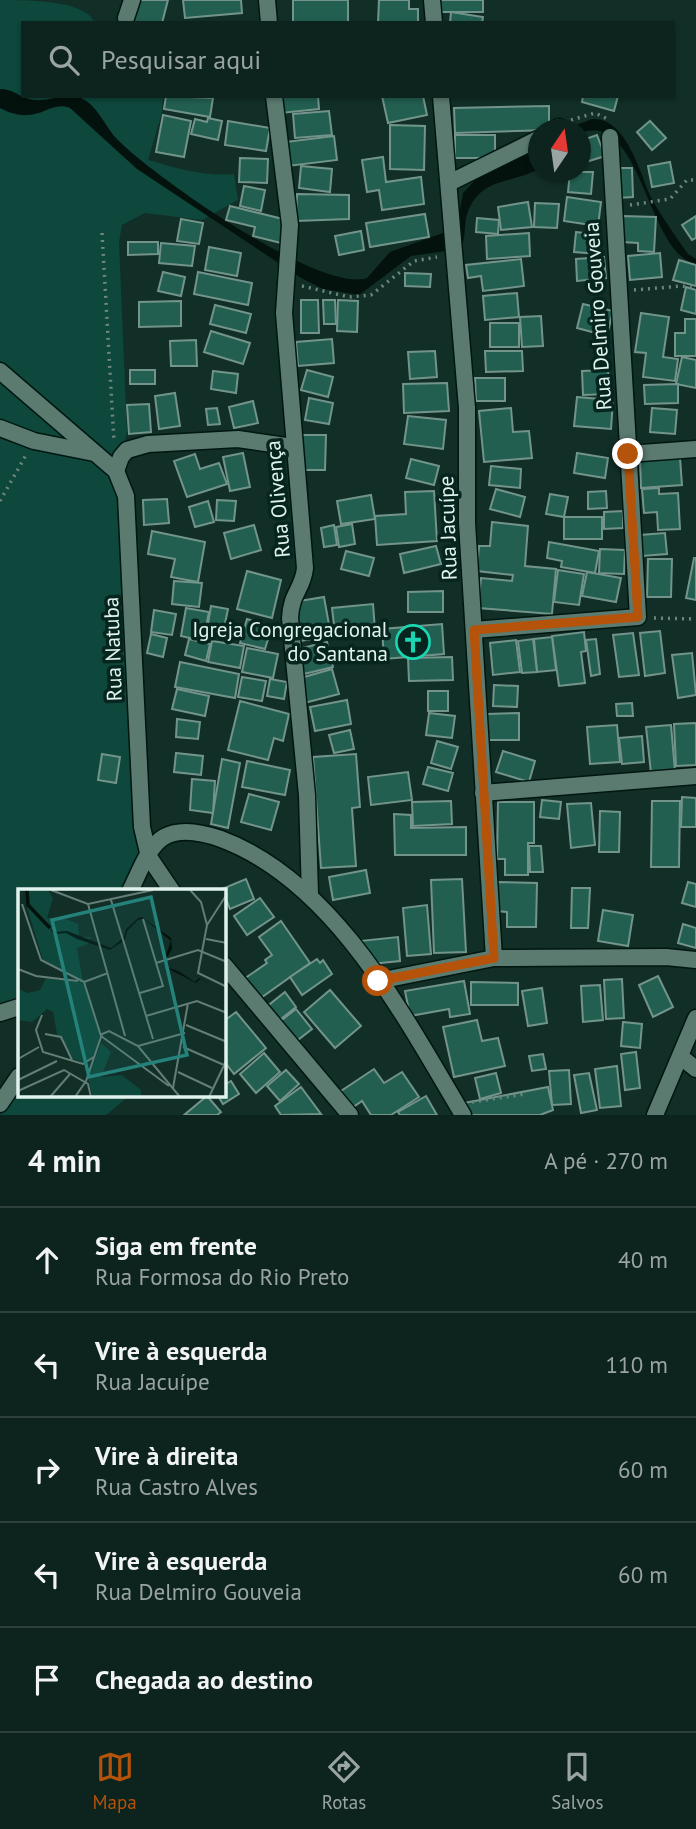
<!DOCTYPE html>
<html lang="pt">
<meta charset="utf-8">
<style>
:root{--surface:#0d231d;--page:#1b2f2a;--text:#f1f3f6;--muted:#9aa4a4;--line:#2d403b;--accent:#b45309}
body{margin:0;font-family:"PT Sans",sans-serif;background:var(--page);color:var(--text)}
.compass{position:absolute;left:528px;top:119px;width:63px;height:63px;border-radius:50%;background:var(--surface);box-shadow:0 2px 5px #0004;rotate:13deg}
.stop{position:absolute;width:21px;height:21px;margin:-16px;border:5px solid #b45309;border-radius:50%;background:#fff}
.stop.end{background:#b45309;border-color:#fff;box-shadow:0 2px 7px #0008}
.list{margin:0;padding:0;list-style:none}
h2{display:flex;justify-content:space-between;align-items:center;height:91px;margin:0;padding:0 28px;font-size:30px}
h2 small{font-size:23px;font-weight:400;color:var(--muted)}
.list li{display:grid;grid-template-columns:46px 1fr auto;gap:21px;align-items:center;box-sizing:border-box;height:105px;padding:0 28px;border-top:2px solid var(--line)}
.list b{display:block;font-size:26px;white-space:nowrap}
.list p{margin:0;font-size:23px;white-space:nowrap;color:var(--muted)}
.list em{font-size:23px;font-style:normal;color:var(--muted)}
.icon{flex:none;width:38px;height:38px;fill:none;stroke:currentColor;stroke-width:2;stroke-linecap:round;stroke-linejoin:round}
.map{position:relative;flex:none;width:696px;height:1115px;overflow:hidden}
.search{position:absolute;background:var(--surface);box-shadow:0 2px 5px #0004;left:21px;right:21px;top:21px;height:77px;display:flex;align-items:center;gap:18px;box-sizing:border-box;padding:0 24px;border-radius:0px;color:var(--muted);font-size:26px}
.sheet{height:616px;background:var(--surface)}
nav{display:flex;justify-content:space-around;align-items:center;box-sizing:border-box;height:98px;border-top:2px solid var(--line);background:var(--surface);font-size:19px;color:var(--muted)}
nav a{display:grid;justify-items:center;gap:4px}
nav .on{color:var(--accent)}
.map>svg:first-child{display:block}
</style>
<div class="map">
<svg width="696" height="1115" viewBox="0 0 696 1115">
<rect width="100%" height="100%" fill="#112f27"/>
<!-- green -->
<g fill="#0e473b">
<path d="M0,0C28,0 86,0 95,23H23V96H163L162,112L148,160C177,168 204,177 234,174L238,200L202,220L145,213L122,225L119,242L127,432L124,444L109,459L0,361Z"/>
<polygon points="0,378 82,446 27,432 0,420"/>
<polygon points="0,433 89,457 104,469 123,506 123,614 133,793 142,849 140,860 122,891 19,891 19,1002 0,1010"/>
<polygon points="19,1082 19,1096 129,1096 106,1115 0,1115"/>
</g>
<!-- water -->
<g fill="#04120e">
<path d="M0,89C13,89 18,96 29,99C45,104 64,91 81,98C97,105 105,126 116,138C150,174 320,294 367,278L390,252L451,230L458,220L463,193L481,174L524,152L538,150V169C514,184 482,176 468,211C463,223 467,239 460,249L411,256L359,295L323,289L301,278L137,169L70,108C48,99 38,128 0,108Z"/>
<path d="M592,119C625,117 639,169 649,193C656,209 677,238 688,254L696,259V264C647,255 642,110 581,133L580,130H564Z"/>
</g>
<!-- building -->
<g fill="#225f51" stroke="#73948a" stroke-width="2">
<polygon points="138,0 168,0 162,23 132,23"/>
<polygon points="183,0 241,0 242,13 185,18"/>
<rect x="293" y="0" width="55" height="23"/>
<polygon points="379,0 409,0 409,9 418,9 418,23 378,23"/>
<rect x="439" y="0" width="44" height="12"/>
<polygon points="451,12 483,17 482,23 450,23"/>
<polygon points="166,96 213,98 210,117 164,109"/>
<polygon points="280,96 318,96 319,109 281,113"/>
<polygon points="382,96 423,96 427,115 388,123"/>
<polygon points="583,96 618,96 614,111 582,102"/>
<polygon points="549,106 549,130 455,133 454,108"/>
<polygon points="329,111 332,135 295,138 293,114"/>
<polygon points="163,115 191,121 184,157 156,152"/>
<polygon points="208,118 222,121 218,140 191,134 195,119 207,122"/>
<polygon points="228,121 270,128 266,151 225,145"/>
<polygon points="650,121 666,138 652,150 637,132"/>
<polygon points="390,125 425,126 424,170 390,169"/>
<rect x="455" y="135" width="40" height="23"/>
<polygon points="597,135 605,156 580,164 580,141"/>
<polygon points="334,136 337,160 288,166 285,142"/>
<polygon points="383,157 386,182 421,177 424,204 382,210 379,190 367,192 362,160"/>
<polygon points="240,158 268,159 267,183 239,182"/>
<polygon points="670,162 674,183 652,187 648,166"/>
<polygon points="301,166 332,169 330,192 299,188"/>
<polygon points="618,168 632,168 633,197 618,198"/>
<polygon points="570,172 593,172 591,194 568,192"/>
<polygon points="244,186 265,190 261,211 240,206"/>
<polygon points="297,194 349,195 349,219 296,221"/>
<polygon points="567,197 601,202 598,226 564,221"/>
<polygon points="528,202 532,227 501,230 498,207"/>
<polygon points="535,203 559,204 557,228 534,227"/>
<polygon points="230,206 287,220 281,243 253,236 255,227 226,220"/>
<polygon points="425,214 429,237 370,247 366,223"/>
<polygon points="623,216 656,217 654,252 638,251 638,243 622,242"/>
<polygon points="696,216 696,238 692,240 682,225"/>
<polygon points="477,218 499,220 498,234 476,232"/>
<polygon points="181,219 203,223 199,244 177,241"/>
<polygon points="361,231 364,250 339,255 335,236"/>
<polygon points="576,232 601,235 599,254 574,252"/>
<polygon points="529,233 530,256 487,259 486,236"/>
<polygon points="128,242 158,242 158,254 128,255"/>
<polygon points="161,243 195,246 192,266 159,263"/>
<polygon points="209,247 241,253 237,276 205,270"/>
<polygon points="660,253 662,277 630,280 628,256"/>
<polygon points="604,257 606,278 577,281 576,259"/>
<polygon points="521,259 524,286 483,291 481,276 468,278 466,265"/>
<polygon points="679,260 696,265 696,286 673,280"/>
<polygon points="163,272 185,277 181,296 158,291"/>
<polygon points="198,272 252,283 248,305 194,294"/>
<polygon points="405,273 431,274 430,287 405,286"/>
<polygon points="686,287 696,290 696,314 681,310"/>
<polygon points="517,293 519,317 485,320 483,296"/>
<polygon points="301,300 318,300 319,333 301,333"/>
<polygon points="323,300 335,300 336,324 324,324"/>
<polygon points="338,300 358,301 357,332 337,331"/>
<polygon points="181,301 181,326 139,327 139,302"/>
<polygon points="583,304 613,311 607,336 577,328"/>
<polygon points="215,305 251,314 246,333 210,324"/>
<polygon points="641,313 669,317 663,357 678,359 675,381 643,377 646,353 635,352"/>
<polygon points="541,316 543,346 522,347 520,317"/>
<polygon points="685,319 696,319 696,356 675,356 675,333 685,333"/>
<rect x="490" y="323" width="29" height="24"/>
<polygon points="211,331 250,343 243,364 204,352"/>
<polygon points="332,339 334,363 298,366 296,342"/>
<polygon points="196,340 197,366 171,366 170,341"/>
<polygon points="435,351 437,377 410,379 408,352"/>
<polygon points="485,351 522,351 523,371 486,372"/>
<polygon points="682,357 696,360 696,388 676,384"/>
<rect x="130" y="370" width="25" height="14"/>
<polygon points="307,370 333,377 328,397 301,390"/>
<polygon points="608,370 610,394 583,395 582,371"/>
<polygon points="213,371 238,374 236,393 211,389"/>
<polygon points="475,378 505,378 505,401 476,401"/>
<polygon points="447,383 449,411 404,413 403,384"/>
<polygon points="678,384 678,403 645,404 644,385"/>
<polygon points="175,393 180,426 159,429 155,396"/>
<polygon points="577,397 613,400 611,429 574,426"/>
<polygon points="309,398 333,403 329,424 305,420"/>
<polygon points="253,401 258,423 234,428 229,407"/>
<polygon points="149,404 151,432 129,434 127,405"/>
<polygon points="217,408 220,424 208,425 206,409"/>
<polygon points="511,408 513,432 529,431 532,458 484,462 479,411"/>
<polygon points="652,408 677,410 675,434 650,432"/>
<polygon points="408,416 446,420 443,449 404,444"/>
<polygon points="300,435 326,435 325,470 300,470"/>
<polygon points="243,453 250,487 230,491 223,457"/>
<polygon points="577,453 608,458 605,478 574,473"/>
<polygon points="195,454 200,469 219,463 227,484 187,497 174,461"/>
<polygon points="680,458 682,485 641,488 640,461"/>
<polygon points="411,459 439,466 434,485 406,478"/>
<polygon points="491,466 521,469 520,488 489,485"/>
<polygon points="659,488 659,494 678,493 680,529 658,530 657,512 644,513 642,489"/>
<polygon points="496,489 525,497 520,517 490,509"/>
<polygon points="434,491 437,541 377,545 375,516 406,514 405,492"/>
<polygon points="606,491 607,508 588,509 588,492"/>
<polygon points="550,494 568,497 564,517 546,514"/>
<polygon points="371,495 375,519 341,524 337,501"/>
<polygon points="167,499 169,523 144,525 143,500"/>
<polygon points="217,500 236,501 234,521 216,520"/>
<polygon points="208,501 214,522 195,527 189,507"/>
<polygon points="623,511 623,528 604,529 604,512"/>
<rect x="564" y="517" width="38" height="22"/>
<polygon points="492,522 528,526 525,566 556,569 552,614 478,608 481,578 512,581 513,575 477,571 479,546 490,546"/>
<polygon points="352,524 355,544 339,547 336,527"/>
<polygon points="254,525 261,550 231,559 224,533"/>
<polygon points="334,525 337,545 324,547 321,528"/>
<polygon points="152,531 205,542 198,582 171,577 175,559 148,554"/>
<polygon points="665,533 667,554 642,556 640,535"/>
<polygon points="549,542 599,551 595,573 561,567 562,561 547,558"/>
<polygon points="436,546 441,564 404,573 400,554"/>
<polygon points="600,549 625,550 624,574 599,573"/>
<polygon points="346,551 374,558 369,576 341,569"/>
<polygon points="694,558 696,558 696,600 686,598"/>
<polygon points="648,559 672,559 671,597 647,597"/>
<polygon points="558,570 584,574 579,605 554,602"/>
<polygon points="247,571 281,580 272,618 237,609"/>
<polygon points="587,572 621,578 616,602 582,596"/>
<polygon points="174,581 202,583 199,607 172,604"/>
<polygon points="443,591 443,612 408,612 408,592"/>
<polygon points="324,597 331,636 300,641 293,602"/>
<polygon points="373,604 375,630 335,634 332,608"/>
<polygon points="211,606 228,609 222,638 206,635"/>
<polygon points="186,608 209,612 203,641 181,636"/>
<polygon points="154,610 176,614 172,635 151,632"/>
<polygon points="247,619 272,626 265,649 240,643"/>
<polygon points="442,624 444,654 384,659 382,629"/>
<polygon points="660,631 665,673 645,676 640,633"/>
<polygon points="584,632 586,651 581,652 585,683 559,686 552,636"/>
<polygon points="633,633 639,675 619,677 613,635"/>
<polygon points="151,634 167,638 163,657 147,653"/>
<polygon points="552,637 556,670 537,672 534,639"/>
<polygon points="189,639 210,644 206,661 185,655"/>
<polygon points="533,639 537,672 522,673 518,641"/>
<polygon points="596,639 600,674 591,676 586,640"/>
<polygon points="516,640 520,672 493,675 490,643"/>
<polygon points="212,641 244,646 240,668 208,662"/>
<polygon points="327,642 333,667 304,674 298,649"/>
<polygon points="247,648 278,654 273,678 242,672"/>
<polygon points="692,653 696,695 678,698 672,655"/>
<polygon points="452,657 453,680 409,681 408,658"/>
<polygon points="180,662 239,674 235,698 175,687"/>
<polygon points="332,669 339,694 304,703 297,679"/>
<polygon points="242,677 266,681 262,701 238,697"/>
<polygon points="270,679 287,682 284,699 267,696"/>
<polygon points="494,685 518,686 517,707 493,706"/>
<polygon points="177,689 209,696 205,716 172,709"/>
<rect x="428" y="691" width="20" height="20"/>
<polygon points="347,700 351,724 315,731 310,707"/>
<polygon points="240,701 289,714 283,741 274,738 268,760 228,750"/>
<polygon points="632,703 633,716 617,716 616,704"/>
<polygon points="429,713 455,716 452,738 426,735"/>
<polygon points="519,713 519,740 488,740 487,714"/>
<polygon points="177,719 200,722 198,739 176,737"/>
<polygon points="696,723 696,765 676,766 674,724"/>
<polygon points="617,725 620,762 590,764 587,727"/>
<polygon points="671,725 675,771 651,773 646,727"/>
<polygon points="350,730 354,749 334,753 329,735"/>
<polygon points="642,736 644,762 622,764 619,738"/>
<polygon points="437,741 458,747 451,769 431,763"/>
<polygon points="503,751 535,761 529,782 496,772"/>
<polygon points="176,753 203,756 201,775 174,772"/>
<polygon points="102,754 120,757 116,783 98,780"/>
<polygon points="356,754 360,807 352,808 356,866 321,868 313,757"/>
<polygon points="222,759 240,763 228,828 211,824"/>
<polygon points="247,761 290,770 285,795 242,787"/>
<polygon points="428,767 453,773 448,791 423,784"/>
<polygon points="408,772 412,800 371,805 368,777"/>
<polygon points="192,779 215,781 213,813 190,810"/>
<polygon points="249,794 279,802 271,830 241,822"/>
<polygon points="682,797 696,798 696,827 681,827"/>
<polygon points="542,800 561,802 559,819 540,817"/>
<polygon points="451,801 452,824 413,826 412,802"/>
<polygon points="652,801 680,801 679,867 651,867"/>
<polygon points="498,802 534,802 534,843 528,843 528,875 505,875 505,859 497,859"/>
<polygon points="591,803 595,845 571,848 567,804"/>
<polygon points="600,811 620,812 619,852 599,852"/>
<polygon points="394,814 411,815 411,828 466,827 466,855 395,855"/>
<polygon points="529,846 541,846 543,872 530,872"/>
<polygon points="366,870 370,893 333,900 329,877"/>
<polygon points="246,879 254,899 230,909 222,889"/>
<polygon points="462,879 466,952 434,953 431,880"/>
<polygon points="496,882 537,883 536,927 507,927 507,912 496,911"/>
<polygon points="688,882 696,884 696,907 682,903"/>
<polygon points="572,888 590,888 588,928 571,928"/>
<polygon points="260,898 274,917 247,935 234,916"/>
<polygon points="427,905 431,954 407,956 403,908"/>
<polygon points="603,910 633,915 628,946 598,941"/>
<polygon points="281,921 310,963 255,1002 241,981 267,963 265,960 272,955 259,937"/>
<polygon points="683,924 696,928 696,948 678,943"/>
<polygon points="398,937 400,961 371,964 360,941"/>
<polygon points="317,959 320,963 323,960 332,974 302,995 290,977"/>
<polygon points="658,976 673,1007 653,1017 639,985"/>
<polygon points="622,979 624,1018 606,1019 604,980"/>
<polygon points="464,981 470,1014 450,1017 449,1009 410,1016 405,991"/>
<polygon points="471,982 518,983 518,1005 471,1005"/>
<polygon points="600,985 603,1020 583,1022 581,986"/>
<polygon points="542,988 547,1023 528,1026 522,991"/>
<polygon points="330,990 361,1026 335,1048 304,1012"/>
<polygon points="285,992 296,1007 276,1023 265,1008"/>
<polygon points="296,1009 312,1029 294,1043 278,1023"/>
<polygon points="236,1012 266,1048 234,1074 224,1061 224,1021"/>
<polygon points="477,1020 482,1041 498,1038 505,1066 454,1077 443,1027"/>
<polygon points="623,1022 642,1024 640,1048 621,1046"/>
<polygon points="636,1052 640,1088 625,1090 621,1054"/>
<polygon points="264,1053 280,1072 256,1093 240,1074"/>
<polygon points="543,1054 546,1069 532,1071 529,1056"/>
<polygon points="617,1066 621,1106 600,1108 595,1069"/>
<polygon points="374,1069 384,1083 402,1072 419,1097 391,1115 371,1115 362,1101 349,1110 338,1093"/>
<polygon points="286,1070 299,1084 280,1101 267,1086"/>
<polygon points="569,1070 571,1104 552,1105 549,1071"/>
<polygon points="496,1073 501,1093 480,1099 475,1078"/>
<polygon points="589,1073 597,1110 581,1113 574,1075"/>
<polygon points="231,1081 239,1094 223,1104 218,1096 224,1096 224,1085"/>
<polygon points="301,1087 321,1114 281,1115 275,1106"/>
<polygon points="548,1087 553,1110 540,1115 469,1115 464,1103"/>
<polygon points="207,1096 221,1112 217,1115 184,1115"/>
<polygon points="426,1096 437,1115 400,1115 398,1112"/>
</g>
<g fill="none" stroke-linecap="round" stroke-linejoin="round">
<!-- street casing -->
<g stroke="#001710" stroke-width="19">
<g id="street">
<polyline points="267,0 269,23"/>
<polyline points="432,0 434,23"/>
<polyline points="126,18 132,0"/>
<path d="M274,96L290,225L284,313L305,568C303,589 291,593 290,618L307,795L310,895"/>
<polyline points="441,96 467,408 467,523 494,958"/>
<polyline points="554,130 559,127"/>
<polyline points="449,183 538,139"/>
<polyline points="0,371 116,471 126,496 142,827 149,857 172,891"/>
<polyline points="0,428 34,441 94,453"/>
<polyline points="628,454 696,449"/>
<polyline points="116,471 121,457 127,450 148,444 238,439 293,447"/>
<polyline points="474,630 638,617 610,137"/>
<polyline points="483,793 696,776"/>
<path d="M130,891C138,876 148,846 164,837C180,828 204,833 221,839C334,881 404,1016 463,1115"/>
<polyline points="224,965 350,1115"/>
<polyline points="378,981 494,958 666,957 696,960"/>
<polyline points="0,1013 19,1007"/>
<polyline points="681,1057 696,1069"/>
<polyline points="0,1104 19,1076"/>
<polyline points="655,1115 696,1018"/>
</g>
</g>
<!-- path -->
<g stroke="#6d867f" stroke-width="3.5" stroke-dasharray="2 5" stroke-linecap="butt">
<polyline points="571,120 595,113 610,120"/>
<polyline points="630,205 670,199 687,180 696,180"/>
<polyline points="102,233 114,441"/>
<polyline points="302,286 349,297 371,295 414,261 437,257"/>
<polyline points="634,290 682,286 696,288"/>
<polyline points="0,501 26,455"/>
<polyline points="654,618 696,619"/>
<polyline points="472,1102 525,1094"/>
</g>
<!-- street -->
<use href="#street" stroke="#5b7b71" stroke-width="16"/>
</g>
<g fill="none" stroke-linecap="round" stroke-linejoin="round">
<!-- route -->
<polyline stroke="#b45309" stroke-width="9" points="378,981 494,958 474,630 638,617 628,454"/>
</g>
<!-- icons -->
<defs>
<g id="church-ring" transform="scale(1.75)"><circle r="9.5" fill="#06251e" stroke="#1cd5b1" stroke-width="1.5"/><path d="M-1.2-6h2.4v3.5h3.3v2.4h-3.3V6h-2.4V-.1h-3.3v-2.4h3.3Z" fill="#1cd5b1"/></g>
</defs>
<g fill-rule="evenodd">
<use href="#church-ring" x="413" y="642"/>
</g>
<g text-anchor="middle" stroke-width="7" stroke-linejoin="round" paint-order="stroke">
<!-- street labels -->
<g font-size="21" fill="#e1f3ed" stroke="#06251e">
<text transform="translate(598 316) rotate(-94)" y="7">Rua Delmiro Gouveia</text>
<text transform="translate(278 499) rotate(-95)" y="7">Rua Olivença</text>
<text transform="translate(448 528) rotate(-92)" y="7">Rua Jacuípe</text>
<text transform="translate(113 649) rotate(-92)" y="7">Rua Natuba</text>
</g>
<!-- poi labels -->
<g font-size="21" fill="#e1f3ed" stroke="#06251e" text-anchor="end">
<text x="388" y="637">Igreja Congregacional<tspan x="388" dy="24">do Santana</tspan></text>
</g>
</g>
<!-- overview -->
<g transform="translate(18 889)">
<rect width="208" height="208" fill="#112f27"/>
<path d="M9,1H30L35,9L29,29L48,30L60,35L61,48H73L70,55L59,59L65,92L25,71L9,18ZM28,89L62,92L68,98L82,146L77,165L66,174L55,170L39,145L35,123L29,120L14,133L0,131V100L10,104L22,101ZM83,154L93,163L83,188L104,186L123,201V208H75L70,189Z" fill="#0e473b"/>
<path d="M124,28L153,49L154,60L150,67L147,70L151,79L160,82L177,93L181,89L194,95L182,90L178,94L149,79L146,71L153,52L126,30L120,31L109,42L107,51L92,61L59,50L48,44L36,45L31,38L36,43L49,42L93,59L106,48L108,40L120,29Z" fill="#04120e"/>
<path fill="none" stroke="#04120e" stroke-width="3.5" d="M9,1L10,16L32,39"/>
<path fill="none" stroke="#647d76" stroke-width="2" d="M33,1L70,15L107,147M172,1L183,13L189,36L180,84L209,98M93,11L135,150M4,15L23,71L66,93M70,15L135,1M189,36L209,5M188,50L209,54M138,74L180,61L209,73M0,80L18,87L60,92M66,93L83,147L151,197M66,93L90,84M122,104L145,97L125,30M24,126L18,141L25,163L65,175L77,167M128,127L179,112L209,124M168,136L209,153M27,145L43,148L54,171M120,157L167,144M165,158L206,176M0,170L21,158M160,183L194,199M0,191L39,172M155,199L170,114M0,202L46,181L70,195L73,208M32,208L52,185M57,208L68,192L84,145L91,142L120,157L162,208M191,208L209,170"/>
<path fill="#24827b" fill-opacity="0.15" stroke="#24827b" stroke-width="3.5" d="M133,8L169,166L71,188L34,31Z"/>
<rect width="208" height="208" fill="none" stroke="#e1f3ed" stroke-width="3.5"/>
</g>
</svg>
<svg class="compass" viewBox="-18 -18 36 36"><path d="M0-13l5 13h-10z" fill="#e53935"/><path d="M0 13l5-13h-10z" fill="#9aa4a4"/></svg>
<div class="stop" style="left:378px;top:981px"></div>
<div class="stop end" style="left:628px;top:454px"></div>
<div class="search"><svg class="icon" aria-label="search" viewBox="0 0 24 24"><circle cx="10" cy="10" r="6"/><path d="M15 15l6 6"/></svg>Pesquisar aqui</div>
</div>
<section class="sheet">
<h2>4 min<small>A pé · 270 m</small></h2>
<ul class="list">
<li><svg class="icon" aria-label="ahead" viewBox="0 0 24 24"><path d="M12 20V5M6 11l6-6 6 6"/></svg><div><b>Siga em frente</b><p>Rua Formosa do Rio Preto</p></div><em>40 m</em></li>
<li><svg class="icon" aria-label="left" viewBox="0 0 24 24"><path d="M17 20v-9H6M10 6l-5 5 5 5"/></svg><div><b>Vire à esquerda</b><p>Rua Jacuípe</p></div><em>110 m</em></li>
<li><svg class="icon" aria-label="right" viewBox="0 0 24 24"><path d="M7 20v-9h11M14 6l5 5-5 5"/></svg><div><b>Vire à direita</b><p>Rua Castro Alves</p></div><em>60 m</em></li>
<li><svg class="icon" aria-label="left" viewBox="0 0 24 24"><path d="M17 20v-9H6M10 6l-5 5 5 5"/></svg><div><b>Vire à esquerda</b><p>Rua Delmiro Gouveia</p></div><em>60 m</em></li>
<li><svg class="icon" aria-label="arrive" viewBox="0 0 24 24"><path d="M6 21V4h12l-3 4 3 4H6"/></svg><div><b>Chegada ao destino</b></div></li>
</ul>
</section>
<nav>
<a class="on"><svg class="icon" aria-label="map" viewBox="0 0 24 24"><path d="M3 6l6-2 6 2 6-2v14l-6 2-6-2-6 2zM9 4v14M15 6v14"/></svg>Mapa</a>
<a><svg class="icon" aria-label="directions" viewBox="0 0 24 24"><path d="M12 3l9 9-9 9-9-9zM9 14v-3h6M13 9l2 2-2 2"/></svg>Rotas</a>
<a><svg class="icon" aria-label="saved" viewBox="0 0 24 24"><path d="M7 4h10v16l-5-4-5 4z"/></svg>Salvos</a>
</nav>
